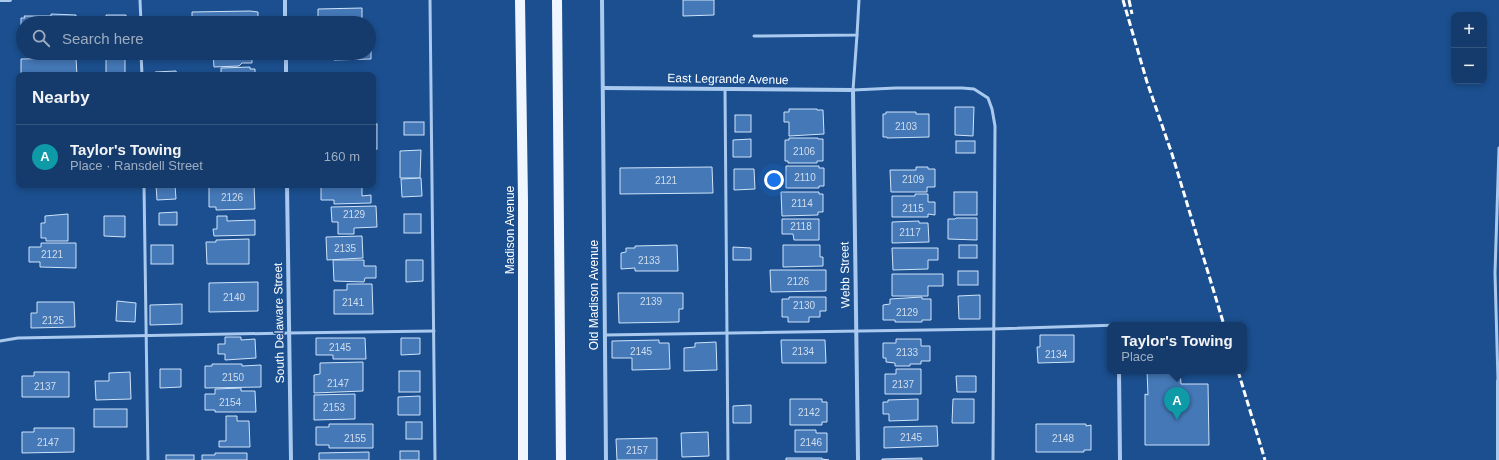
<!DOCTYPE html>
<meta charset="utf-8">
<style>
:root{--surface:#143b6b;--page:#214673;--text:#f1f3f6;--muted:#9dadc1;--line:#33557e;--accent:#ea580c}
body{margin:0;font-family:Arial,sans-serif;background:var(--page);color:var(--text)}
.controls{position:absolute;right:12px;top:12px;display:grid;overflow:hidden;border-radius:8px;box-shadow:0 2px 6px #0003}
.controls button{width:36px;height:36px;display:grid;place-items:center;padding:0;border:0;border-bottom:1px solid var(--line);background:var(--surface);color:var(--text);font:20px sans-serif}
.you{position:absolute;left:774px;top:180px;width:14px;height:14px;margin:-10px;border:3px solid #fff;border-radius:50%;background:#1a73e8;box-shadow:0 0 0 6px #1a73e833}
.badge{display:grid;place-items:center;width:26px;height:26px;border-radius:50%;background:var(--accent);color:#fff;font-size:13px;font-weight:700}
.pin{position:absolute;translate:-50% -33px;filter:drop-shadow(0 1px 2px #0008)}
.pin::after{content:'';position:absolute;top:21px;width:14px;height:12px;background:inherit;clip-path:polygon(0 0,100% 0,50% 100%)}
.popup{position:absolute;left:1107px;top:322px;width:140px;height:52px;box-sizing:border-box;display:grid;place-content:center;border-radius:8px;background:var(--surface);filter:drop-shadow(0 1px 3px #0005);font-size:13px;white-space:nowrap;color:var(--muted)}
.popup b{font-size:15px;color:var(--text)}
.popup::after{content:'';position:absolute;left:50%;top:100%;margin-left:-8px;border:8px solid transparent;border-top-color:var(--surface)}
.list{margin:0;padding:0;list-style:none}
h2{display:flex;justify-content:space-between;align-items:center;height:52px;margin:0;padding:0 16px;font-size:17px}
h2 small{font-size:13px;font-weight:400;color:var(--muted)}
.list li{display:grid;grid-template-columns:26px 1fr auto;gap:12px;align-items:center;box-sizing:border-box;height:64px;padding:0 16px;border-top:1px solid var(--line)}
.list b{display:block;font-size:15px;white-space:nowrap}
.list p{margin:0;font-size:13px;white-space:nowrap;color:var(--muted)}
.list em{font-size:13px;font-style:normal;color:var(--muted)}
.icon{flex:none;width:22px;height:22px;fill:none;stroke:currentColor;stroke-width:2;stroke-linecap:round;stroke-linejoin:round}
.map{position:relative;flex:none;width:1499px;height:460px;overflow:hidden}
.search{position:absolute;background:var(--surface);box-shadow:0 2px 6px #0003;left:16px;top:16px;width:360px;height:44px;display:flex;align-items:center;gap:10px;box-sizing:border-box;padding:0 14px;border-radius:22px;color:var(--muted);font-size:15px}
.panel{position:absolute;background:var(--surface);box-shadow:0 2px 6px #0003;left:16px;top:72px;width:360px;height:116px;border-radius:8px}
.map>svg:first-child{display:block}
</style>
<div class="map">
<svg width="1499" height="460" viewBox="0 0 1499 460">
<rect width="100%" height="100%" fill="#1b4f8f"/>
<!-- building -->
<g fill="#4478b7" stroke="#cfe3fa">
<polygon points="683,0 714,0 714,15 683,16"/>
<polygon points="362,8 362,23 318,23 318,9"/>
<polygon points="250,11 258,12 258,23 192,23 192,12"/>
<polygon points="51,14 76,15 76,23 23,23 23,39 21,39 21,18 25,18 24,16 51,16"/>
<polygon points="106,15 126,15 126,23 107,23"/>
<polygon points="369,42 371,42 371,59 334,60 334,56 319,57 319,53 369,53"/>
<rect x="153" y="53" width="21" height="4"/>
<polygon points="213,53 252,53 252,63 242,63 239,66 214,67"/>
<polygon points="76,58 77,75 21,75 21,59"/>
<rect x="106" y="59" width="19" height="16"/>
<polygon points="250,67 250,69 255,69 255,75 221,75 221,68"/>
<polygon points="176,71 177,75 156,75 155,72"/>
<polygon points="348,73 349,75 363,75 315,75 315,74"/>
<polygon points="955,107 974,107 973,136 955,135"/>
<polygon points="789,109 817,109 817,110 823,110 824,134 789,136 789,122 784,122 784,112 789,112"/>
<polygon points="886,112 916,112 916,114 929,114 929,137 887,138 887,137 883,137 883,114 886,114"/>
<rect x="735" y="115" width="16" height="17"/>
<rect x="404" y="122" width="20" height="13"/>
<rect x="373" y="124" width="4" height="25"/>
<polygon points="789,138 818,138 818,139 823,139 823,161 817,161 817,163 788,163 788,161 785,161 785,140 789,140"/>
<polygon points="751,139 751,157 733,157 733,140"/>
<rect x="956" y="141" width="19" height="12"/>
<polygon points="421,150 420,178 400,178 400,151"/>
<polygon points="786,166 819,166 819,168 824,168 824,186 819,186 819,188 786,188"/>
<polygon points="712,167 713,193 620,194 620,168"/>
<polygon points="916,167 928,167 928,169 935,169 935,187 927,187 927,192 891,192 890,170 916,170"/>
<polygon points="734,169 754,169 755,189 734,190"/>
<polygon points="421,178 422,196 402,197 401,179"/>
<polygon points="156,185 175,185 176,199 157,200"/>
<polygon points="216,185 254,185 255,209 216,210 216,207 209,207 209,187 216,187"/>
<polygon points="321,185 362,185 362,196 371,195 371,203 334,204 334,200 321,200"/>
<polygon points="781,192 819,192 819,194 823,194 823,212 818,212 818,215 782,216"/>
<rect x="954" y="192" width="23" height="23"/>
<polygon points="915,194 928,194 928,202 935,202 935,215 928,214 928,217 892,217 892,196 915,196"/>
<polygon points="376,206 377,227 354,228 354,234 338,234 338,222 332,222 331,207"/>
<polygon points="177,212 177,225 159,225 159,213"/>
<polygon points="68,214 68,241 46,241 46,238 41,238 41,223 45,223 45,216"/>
<rect x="404" y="214" width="17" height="19"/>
<polygon points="104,216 125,216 125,237 104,236"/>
<polygon points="217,216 227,216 227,221 255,220 255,235 214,236 213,229 217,229"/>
<polygon points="956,218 977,218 977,240 948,239 948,219 955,219"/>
<polygon points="782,219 819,219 819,240 794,240 793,234 782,234"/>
<polygon points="919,221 919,223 928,223 929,242 892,243 892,222"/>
<polygon points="362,236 363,258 327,260 326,237"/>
<polygon points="249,239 249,264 207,264 206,242 216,242 216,240"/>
<polygon points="41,243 76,243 76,268 40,267 40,262 29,262 29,247 41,247"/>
<rect x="151" y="245" width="22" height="19"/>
<polygon points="677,245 678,271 635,271 635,268 621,269 621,253 626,252 626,248 635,248 635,246"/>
<polygon points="783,245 820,245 820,257 823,257 823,266 783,267"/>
<rect x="959" y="245" width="18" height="13"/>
<polygon points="733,247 751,248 751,260 733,260"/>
<polygon points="892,248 938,248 938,260 928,260 928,269 893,270"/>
<polygon points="333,260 364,260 364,266 376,266 376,278 365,278 364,282 334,281"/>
<polygon points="406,260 423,260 423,281 406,282"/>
<polygon points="770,270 826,270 826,291 771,292"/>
<rect x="958" y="271" width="20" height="14"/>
<polygon points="892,274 943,274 943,286 928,286 928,296 892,296"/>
<polygon points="258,282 258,311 209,312 209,283"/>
<polygon points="347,284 372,284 373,314 334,314 334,290 347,290"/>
<polygon points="618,293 683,293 683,309 679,309 679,322 619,323"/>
<polygon points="980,295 980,319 959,319 958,296"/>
<polygon points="789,297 826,297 826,311 820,311 820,317 809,317 809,322 788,322 788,317 782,317 782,299 789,299"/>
<polygon points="922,297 922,299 931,299 931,320 922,320 922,322 895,322 895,320 883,320 883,305 890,304 890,299"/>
<polygon points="117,301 136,303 135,322 116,321"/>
<polygon points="37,302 74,302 75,327 31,328 31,313 37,313"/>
<polygon points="182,304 182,324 150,325 150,305"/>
<polygon points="1040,335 1074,335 1074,362 1038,363 1037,347 1040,347"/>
<polygon points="225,337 241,337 241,340 255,339 256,358 225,360 225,354 218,354 218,344 225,344"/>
<polygon points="316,338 365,338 366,359 333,359 333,355 316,355"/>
<polygon points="401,338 420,338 420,354 401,355"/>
<polygon points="896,339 921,339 921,346 930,346 930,361 921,361 921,364 910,364 910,366 895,366 895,363 886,362 886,358 883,358 883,343 896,343"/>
<polygon points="659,340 659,343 669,343 670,369 632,370 632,358 612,358 612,341"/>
<polygon points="781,340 825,340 826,363 782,363"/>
<polygon points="716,342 717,370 684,371 684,348 695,347 695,343"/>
<polygon points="363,362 363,391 314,393 314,375 320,374 320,363"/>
<polygon points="212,364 242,364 242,366 261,365 261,387 205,388 205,366 212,366"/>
<polygon points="160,369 181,369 181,387 160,388"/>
<polygon points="896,369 921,369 921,394 885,394 885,374 896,374"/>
<rect x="399" y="371" width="21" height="21"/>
<polygon points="1147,371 1180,371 1181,384 1208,384 1209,445 1145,445 1145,394 1148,395"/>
<polygon points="34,372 69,372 69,397 22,397 22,376 34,376"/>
<polygon points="130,372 131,399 96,400 95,381 109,381 109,373"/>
<polygon points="956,376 976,376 976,392 957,392"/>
<polygon points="241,388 241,391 255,391 256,412 215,412 215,410 205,410 205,394 215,394 215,389"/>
<polygon points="355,394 355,419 314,420 314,395"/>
<polygon points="420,396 420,415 398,415 398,397"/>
<polygon points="790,399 822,399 822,402 827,402 827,422 822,422 822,425 790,425"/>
<polygon points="918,399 918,420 889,421 889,414 883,414 883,402 888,402 888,400"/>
<polygon points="953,399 974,399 974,423 952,423"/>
<polygon points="751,405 751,423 733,423 733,406"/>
<rect x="94" y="409" width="33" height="18"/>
<polygon points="226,416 237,416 237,421 249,421 250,447 219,447 219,441 226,441"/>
<rect x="406" y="422" width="16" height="17"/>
<polygon points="329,424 373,424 373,448 329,448 329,445 316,445 316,427 329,427"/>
<polygon points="1036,424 1086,424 1086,426 1091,425 1091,450 1084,450 1084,452 1036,452"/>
<polygon points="937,426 938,446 884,448 884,427"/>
<polygon points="34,428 74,428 74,452 22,453 22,432 34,432"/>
<polygon points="795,430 816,430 816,433 827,433 827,452 795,452"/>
<polygon points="708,432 709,456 682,457 681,433"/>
<polygon points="657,438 657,460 617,460 616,439"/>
<rect x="400" y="451" width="19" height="9"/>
<polygon points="369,452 369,460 319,460 319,453"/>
<polygon points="215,453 247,453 247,460 202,460 202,455 215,455"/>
<rect x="166" y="455" width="28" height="5"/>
<polygon points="786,458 822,458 822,459 829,460 786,460"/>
<polygon points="922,458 922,460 882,460 882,459"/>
</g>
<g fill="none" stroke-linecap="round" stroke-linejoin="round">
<!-- lane -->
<g stroke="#a9c9ee" stroke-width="3">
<polyline points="140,0 141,23"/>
<polyline points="430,0 435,460"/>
<polyline points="857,35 853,90 896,88 962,88 974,89 988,98 992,109 995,126 993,460"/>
<polyline points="754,36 857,35 859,0"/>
<polyline points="141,53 142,75"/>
<polyline points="725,89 728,460"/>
<polyline points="1499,148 1495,273 1498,381 1499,381"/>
<polyline points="144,185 148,460"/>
<polyline points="605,335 992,329 1119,325"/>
<polyline points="0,341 18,338 289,333 434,331"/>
</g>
<!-- street -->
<g stroke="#a9c9ee" stroke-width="4">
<polyline points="0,0 10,0"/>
<polyline points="285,0 285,23"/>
<polyline points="602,0 606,460"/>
<polyline points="286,53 286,75"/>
<polyline points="603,88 853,90 858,460"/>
<polyline points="287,185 291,460"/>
<polyline points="1119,371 1120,460"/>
<polyline points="1498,381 1498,460"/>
</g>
<!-- primary -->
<g stroke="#f0f6ff" stroke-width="10">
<polyline points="520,0 523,200 523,460"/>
<polyline points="557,0 561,460"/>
</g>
<!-- rail -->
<g stroke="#fff" stroke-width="3" stroke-dasharray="7 3" stroke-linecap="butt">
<polyline points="1123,0 1147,82 1172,154 1224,325"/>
<polyline points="1129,0 1132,14"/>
<polyline points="1238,371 1265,460"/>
</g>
</g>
<g text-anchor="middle" stroke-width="3" stroke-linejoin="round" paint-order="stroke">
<!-- number labels -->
<g font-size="10" fill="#d0dded">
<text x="906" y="130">2103</text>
<text x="804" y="155">2106</text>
<text x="805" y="181">2110</text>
<text x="913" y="183">2109</text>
<text x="666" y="184">2121</text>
<text x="232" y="201">2126</text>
<text x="802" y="207">2114</text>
<text x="913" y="212">2115</text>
<text x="354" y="218">2129</text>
<text x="801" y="230">2118</text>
<text x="910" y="236">2117</text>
<text x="345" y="252">2135</text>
<text x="52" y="258">2121</text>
<text x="649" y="264">2133</text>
<text x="798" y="285">2126</text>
<text x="234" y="301">2140</text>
<text x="651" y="305">2139</text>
<text x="353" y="306">2141</text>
<text x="804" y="309">2130</text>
<text x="907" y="316">2129</text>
<text x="53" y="324">2125</text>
<text x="340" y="351">2145</text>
<text x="641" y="355">2145</text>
<text x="803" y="355">2134</text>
<text x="907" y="356">2133</text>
<text x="1056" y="358">2134</text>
<text x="233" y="381">2150</text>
<text x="338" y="387">2147</text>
<text x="903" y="388">2137</text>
<text x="45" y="390">2137</text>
<text x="230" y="406">2154</text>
<text x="334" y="411">2153</text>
<text x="809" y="416">2142</text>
<text x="911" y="441">2145</text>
<text x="355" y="442">2155</text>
<text x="1063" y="442">2148</text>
<text x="48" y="446">2147</text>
<text x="811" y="446">2146</text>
<text x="637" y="454">2157</text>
</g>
<!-- street labels -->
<g font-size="12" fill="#fff" stroke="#1b4f8f">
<text transform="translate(728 79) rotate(1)" y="4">East Legrande Avenue</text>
<text transform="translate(510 230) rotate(-90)" y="4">Madison Avenue</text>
<text transform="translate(845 275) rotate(-91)" y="4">Webb Street</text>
<text transform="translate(594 295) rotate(-90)" y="4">Old Madison Avenue</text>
<text transform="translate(279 323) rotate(-91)" y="4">South Delaware Street</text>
</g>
</g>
</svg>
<div class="controls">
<button>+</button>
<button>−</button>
</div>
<div class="you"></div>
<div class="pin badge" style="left:1177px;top:420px;background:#0f9aa8">A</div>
<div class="popup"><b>Taylor's Towing</b>Place</div>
<div class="search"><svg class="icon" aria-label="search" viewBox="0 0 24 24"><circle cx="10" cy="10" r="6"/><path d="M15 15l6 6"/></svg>Search here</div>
<section class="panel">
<h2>Nearby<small></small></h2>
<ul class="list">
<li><span class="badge" style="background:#0f9aa8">A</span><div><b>Taylor's Towing</b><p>Place · Ransdell Street</p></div><em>160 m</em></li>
</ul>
</section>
</div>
